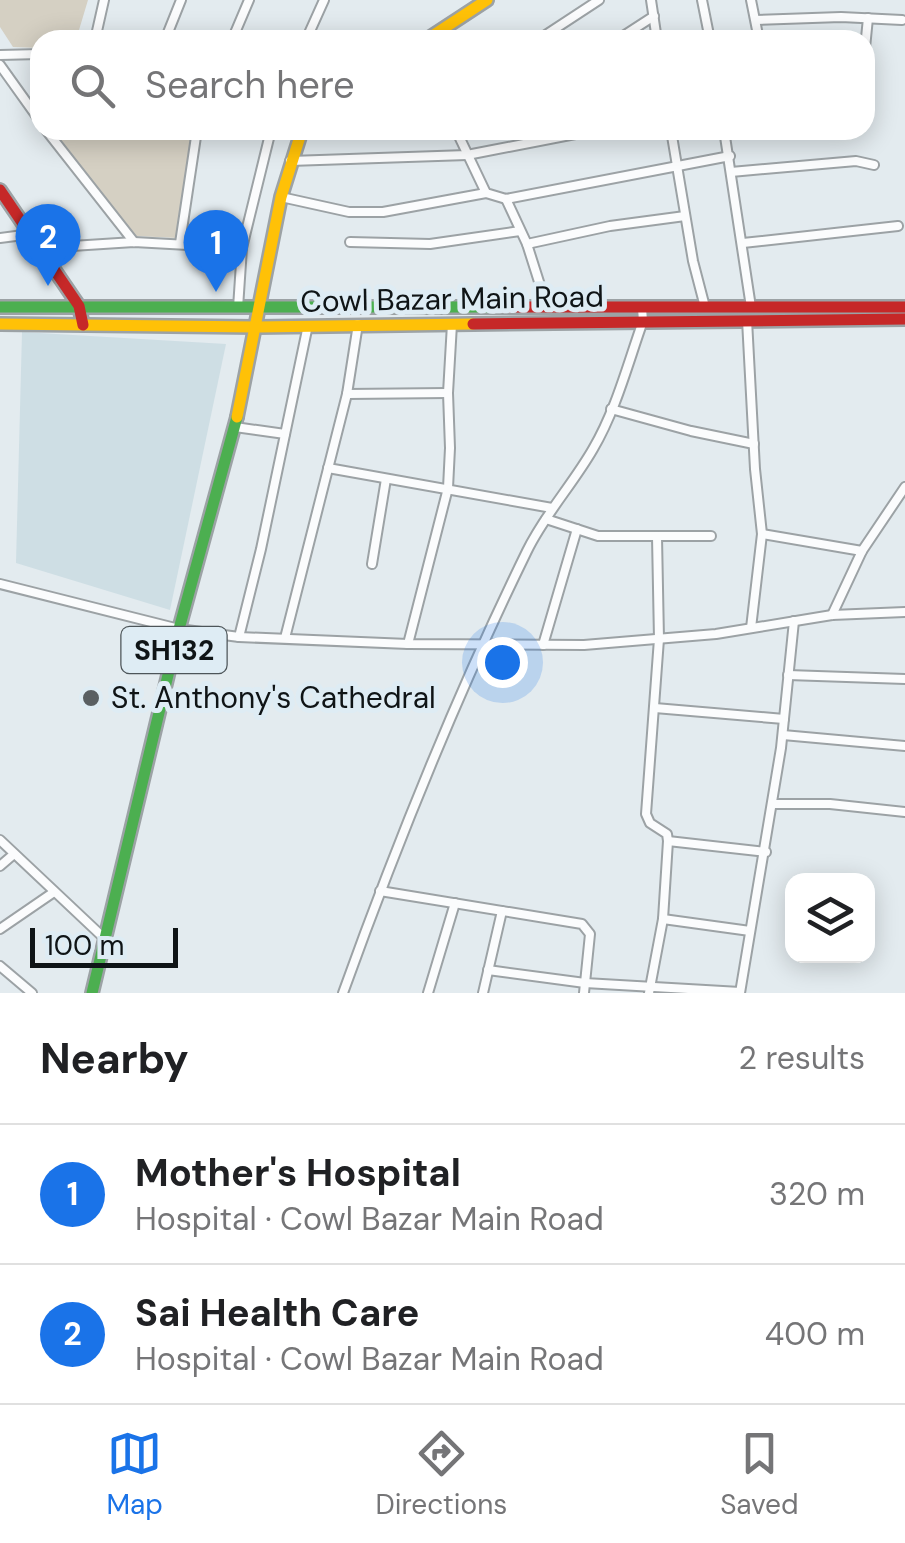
<!DOCTYPE html>
<meta charset="utf-8">
<style>
:root{--surface:#fff;--page:#f6f6f6;--text:#202124;--muted:#757577;--line:#e0e0e0;--accent:#1a73e8}
body{margin:0;font-family:"DM Sans",sans-serif;background:var(--page);color:var(--text)}
.controls{position:absolute;right:30px;bottom:30px;display:grid;overflow:hidden;border-radius:20px;box-shadow:0 5px 25px #0003}
.controls button{width:90px;height:90px;display:grid;place-items:center;padding:0;border:0;border-bottom:2px solid var(--line);background:var(--surface);color:var(--text);font:50px sans-serif}
.scale{position:absolute;left:30px;bottom:25px;width:148px;box-sizing:border-box;padding-left:10px;border:5px solid #0f1416;border-top:0;font-size:28px;line-height:35px;white-space:nowrap;color:#0f1416;-webkit-text-stroke:8px #deecf4;paint-order:stroke}
.you{position:absolute;left:502px;top:662px;width:35px;height:35px;margin:-25px;border:8px solid #fff;border-radius:50%;background:#1a73e8;box-shadow:0 0 0 15px #1a73e833}
.badge{display:grid;place-items:center;width:65px;height:65px;border-radius:50%;background:var(--accent);color:#fff;font-size:32px;font-weight:700}
.pin{position:absolute;translate:-50% -82px;filter:drop-shadow(0 2px 5px #0008)}
.pin::after{content:'';position:absolute;top:52px;width:35px;height:30px;background:inherit;clip-path:polygon(0 0,100% 0,50% 100%)}
.list{margin:0;padding:0;list-style:none}
h2{display:flex;justify-content:space-between;align-items:center;height:130px;margin:0;padding:0 40px;font-size:42px}
h2 small{font-size:32px;font-weight:400;color:var(--muted)}
.list li{display:grid;grid-template-columns:65px 1fr auto;gap:30px;align-items:center;box-sizing:border-box;height:140px;padding:0 40px;border-top:2px solid var(--line)}
.list b{display:block;font-size:38px;white-space:nowrap}
.list p{margin:0;font-size:32px;white-space:nowrap;color:var(--muted)}
.list em{font-size:32px;font-style:normal;color:var(--muted)}
.icon{flex:none;width:55px;height:55px;fill:none;stroke:currentColor;stroke-width:2;stroke-linecap:round;stroke-linejoin:round}
.map{position:relative;flex:none;width:905px;height:993px;overflow:hidden}
.search{position:absolute;background:var(--surface);box-shadow:0 5px 25px #0003;left:30px;right:30px;top:30px;height:110px;display:flex;align-items:center;gap:25px;box-sizing:border-box;padding:0 35px;border-radius:30px;color:var(--muted);font-size:38px}
.sheet{height:410px;background:var(--surface)}
nav{display:flex;justify-content:space-around;align-items:center;box-sizing:border-box;height:140px;border-top:2px solid var(--line);background:var(--surface);font-size:28px;color:var(--muted)}
nav a{display:grid;justify-items:center;gap:5px}
nav .on{color:var(--accent)}
.map>svg:first-child{display:block}
</style>
<div class="map">
<svg width="905" height="993" viewBox="0 0 905 993">
<rect width="100%" height="100%" fill="#e3ebef"/>
<!-- built -->
<polygon fill="#cedee4" points="22,332 226,344 170,610 16,563"/>
<!-- green -->
<g fill="#d5d0c3">
<polygon points="0,0 88,0 76,40 40,40 40,48 13,47 0,27"/>
<polygon points="192,131 177,238 136,236 55,135"/>
</g>
<g fill="none" stroke-linecap="round" stroke-linejoin="round">
<!-- street casing -->
<g stroke="#9ca2a5" stroke-width="12">
<g id="street">
<polyline points="651,0 657,40"/>
<polyline points="702,0 710,40"/>
<polyline points="751,0 759,40"/>
<polyline points="756,20 841,17 902,20"/>
<polyline points="95,40 104,0"/>
<polyline points="165,40 181,0"/>
<polyline points="232,40 249,0"/>
<polyline points="306,40 324,0"/>
<polyline points="538,40 599,0"/>
<polyline points="617,40 654,16"/>
<polyline points="865,48 868,18"/>
<polyline points="0,55 40,54"/>
<polyline points="0,65 40,121"/>
<polyline points="46,130 134,242"/>
<polyline points="456,130 486,193 506,199 730,156"/>
<polyline points="671,130 693,261 705,307"/>
<polyline points="724,130 751,307"/>
<polyline points="290,161 467,155 596,130"/>
<polyline points="731,172 856,161 874,165"/>
<polyline points="281,197 349,212 383,212 486,193"/>
<polyline points="506,199 527,244 547,307"/>
<polyline points="0,238 31,234"/>
<polyline points="350,242 430,244 520,231"/>
<polyline points="180,243 197,130"/>
<polyline points="743,243 898,226"/>
<polyline points="527,244 610,226 685,216"/>
<polyline points="41,248 134,242 242,248"/>
<polyline points="238,308 242,248 271,130"/>
<polyline points="747,320 755,469 762,534 751,628"/>
<polyline points="347,394 448,393"/>
<polyline points="611,409 691,431 754,444"/>
<polyline points="235,427 285,434"/>
<polyline points="328,468 552,508"/>
<polyline points="546,519 598,536 711,536"/>
<polyline points="762,534 862,551"/>
<polyline points="372,564 386,479"/>
<polyline points="0,584 179,629 239,637 408,644 584,645 716,634 832,615 905,612"/>
<polyline points="832,615 862,551 905,487"/>
<polyline points="239,637 261,549 308,325"/>
<polyline points="285,638 347,394 358,324"/>
<polyline points="408,644 448,488 450,448 448,393 452,324"/>
<polyline points="543,645 577,529"/>
<polyline points="788,675 905,679"/>
<polyline points="655,708 784,719"/>
<polyline points="783,735 905,746"/>
<polyline points="773,804 830,804 905,812"/>
<polyline points="0,840 104,938"/>
<polyline points="668,841 766,852"/>
<polyline points="0,866 14,854"/>
<polyline points="380,891 582,924 590,934 585,983 740,992"/>
<polyline points="663,919 750,931"/>
<polyline points="0,929 54,892"/>
<polyline points="0,966 32,993"/>
<polyline points="488,970 585,983 584,993"/>
<path d="M343,993C397,843 457,694 527,551C545,514 573,484 593,449C616,410 628,363 643,321L642,308"/>
<polyline points="428,993 455,903"/>
<polyline points="483,993 502,911"/>
<polyline points="649,993 663,919 668,841 667,834 650,823 646,814 659,639 657,537"/>
<polyline points="740,993 781,748 794,621"/>
</g>
</g>
<!-- fast casing -->
<g stroke="#9ca2a5" stroke-width="16">
<g id="fast">
<polyline points="0,307 496,307"/>
<polyline points="92,993 179,629 237,417"/>
</g>
</g>
<!-- slow casing -->
<g stroke="#9ca2a5" stroke-width="16">
<g id="slow">
<polyline points="426,40 487,0"/>
<polyline points="0,324 257,327 473,324"/>
<polyline points="237,417 281,197 302,130"/>
</g>
</g>
<!-- jam casing -->
<g stroke="#9ca2a5" stroke-width="16">
<g id="jam">
<polyline points="0,190 79,306 83,325"/>
<polyline points="496,307 905,307"/>
<polyline points="473,324 905,319"/>
</g>
</g>
<!-- street -->
<use href="#street" stroke="#fbfcfd" stroke-width="8"/>
<!-- fast -->
<use href="#fast" stroke="#4caf50" stroke-width="11"/>
<!-- slow -->
<use href="#slow" stroke="#ffc107" stroke-width="11"/>
<!-- jam -->
<use href="#jam" stroke="#c62828" stroke-width="11"/>
</g>
<!-- markers -->
<circle fill="#595f62" stroke="#deecf4" stroke-width="4" cx="91" cy="698" r="10"/>
<g text-anchor="middle" stroke-width="10" stroke-linejoin="round" paint-order="stroke">
<!-- shield labels -->
<rect fill="#deecf4" stroke="#4d5559" stroke-width="2.5" x="121.5" y="627" width="105" height="46" rx="8"/>
<g font-size="28" font-weight="bold" fill="#0f1416">
<text x="174" y="660">SH132</text>
</g>
<!-- street labels -->
<g font-size="30" fill="#0f1416" stroke="#deecf4">
<text transform="translate(452 299) rotate(-1)" y="10">Cowl Bazar Main Road</text>
</g>
<!-- poi labels -->
<g font-size="30" fill="#0f1416" stroke="#deecf4" text-anchor="start">
<text x="111" y="708">St. Anthony's Cathedral</text>
</g>
</g>
</svg>
<div class="controls">
<button><svg class="icon" aria-label="layers" viewBox="0 0 24 24"><path d="M12 4l9 5-9 5-9-5zM3 14l9 5 9-5"/></svg></button>
</div>
<div class="scale">100 m</div>
<div class="you"></div>
<div class="pin badge" style="left:216px;top:292px">1</div>
<div class="pin badge" style="left:48px;top:286px">2</div>
<div class="search"><svg class="icon" aria-label="search" viewBox="0 0 24 24"><circle cx="10" cy="10" r="6"/><path d="M15 15l6 6"/></svg>Search here</div>
</div>
<section class="sheet">
<h2>Nearby<small>2 results</small></h2>
<ul class="list">
<li><span class="badge">1</span><div><b>Mother's Hospital</b><p>Hospital · Cowl Bazar Main Road</p></div><em>320 m</em></li>
<li><span class="badge">2</span><div><b>Sai Health Care</b><p>Hospital · Cowl Bazar Main Road</p></div><em>400 m</em></li>
</ul>
</section>
<nav>
<a class="on"><svg class="icon" aria-label="map" viewBox="0 0 24 24"><path d="M3 6l6-2 6 2 6-2v14l-6 2-6-2-6 2zM9 4v14M15 6v14"/></svg>Map</a>
<a><svg class="icon" aria-label="directions" viewBox="0 0 24 24"><path d="M12 3l9 9-9 9-9-9zM9 14v-3h6M13 9l2 2-2 2"/></svg>Directions</a>
<a><svg class="icon" aria-label="saved" viewBox="0 0 24 24"><path d="M7 4h10v16l-5-4-5 4z"/></svg>Saved</a>
</nav>
